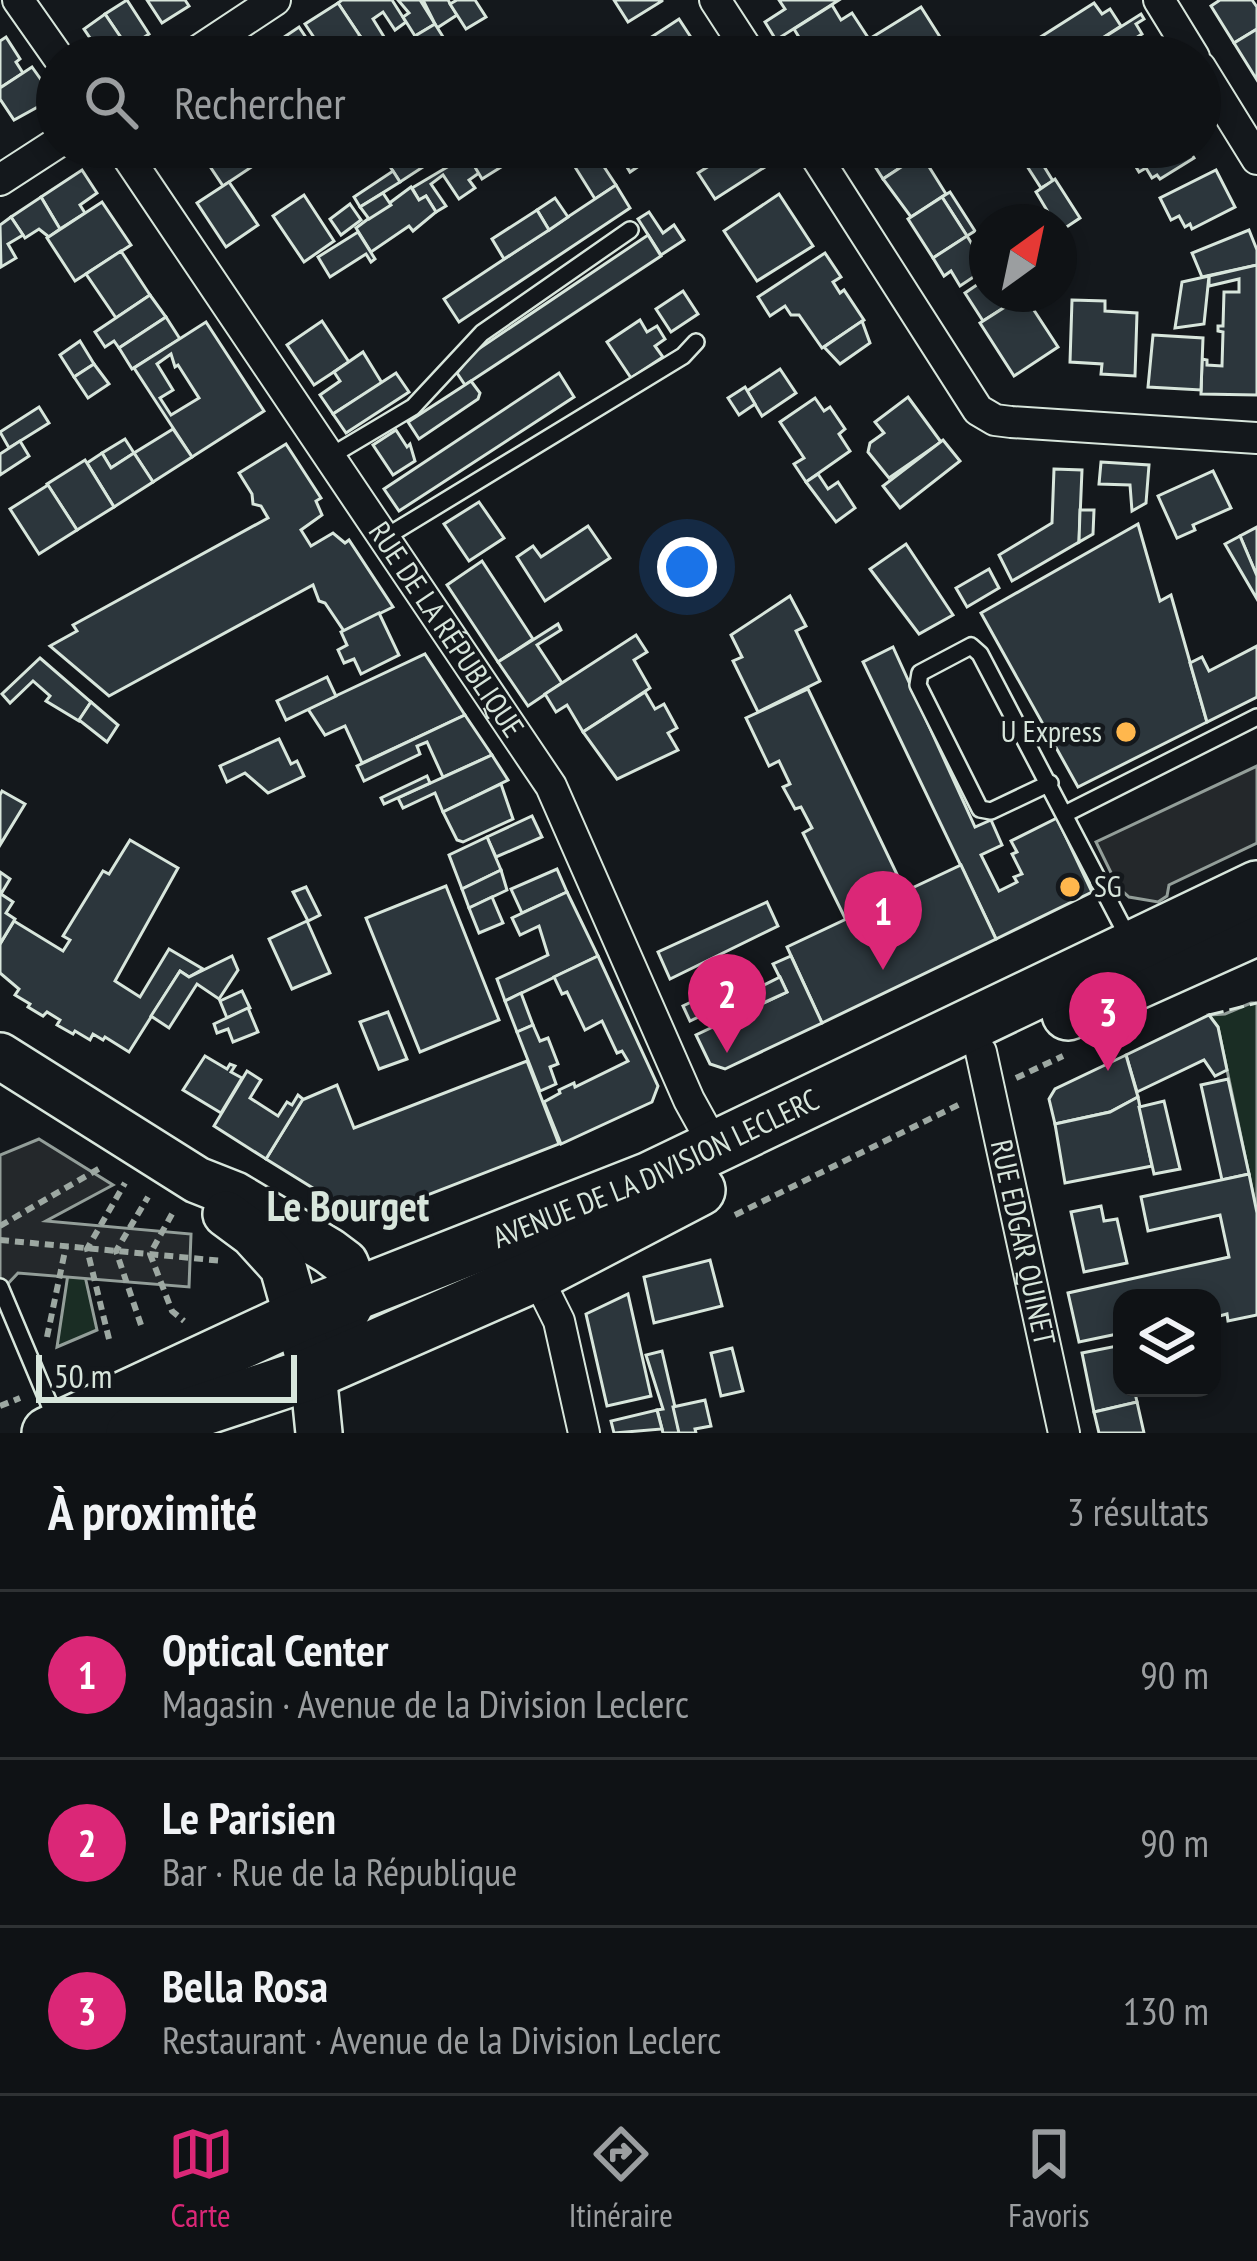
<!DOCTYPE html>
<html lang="fr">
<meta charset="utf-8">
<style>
:root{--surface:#0f1215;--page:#181b1e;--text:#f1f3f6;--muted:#9b9ea0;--line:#2f3234;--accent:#db2777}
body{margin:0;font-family:"PT Sans Narrow",sans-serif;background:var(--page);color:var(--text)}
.controls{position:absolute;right:36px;bottom:36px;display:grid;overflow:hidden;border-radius:24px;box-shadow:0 6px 18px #0003}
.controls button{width:108px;height:108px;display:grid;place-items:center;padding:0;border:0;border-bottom:3px solid var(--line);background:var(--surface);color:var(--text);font:60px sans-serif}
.compass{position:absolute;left:969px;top:204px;width:108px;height:108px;border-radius:50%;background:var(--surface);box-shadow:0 6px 18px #0003;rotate:33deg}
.scale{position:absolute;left:36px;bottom:30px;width:261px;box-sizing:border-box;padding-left:12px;border:6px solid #d8e6dc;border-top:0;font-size:33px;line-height:42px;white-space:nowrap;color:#d8e6dc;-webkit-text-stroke:9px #14181c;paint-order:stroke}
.you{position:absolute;left:687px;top:567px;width:42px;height:42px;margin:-30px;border:9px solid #fff;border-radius:50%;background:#1a73e8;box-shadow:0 0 0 18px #1a73e833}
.badge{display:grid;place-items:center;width:78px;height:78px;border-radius:50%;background:var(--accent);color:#fff;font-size:39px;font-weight:700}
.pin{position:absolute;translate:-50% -99px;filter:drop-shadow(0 3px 6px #0008)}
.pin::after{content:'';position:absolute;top:63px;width:42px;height:36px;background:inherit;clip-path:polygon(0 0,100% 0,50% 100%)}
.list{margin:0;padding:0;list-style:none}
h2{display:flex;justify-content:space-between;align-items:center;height:156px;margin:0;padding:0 48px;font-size:51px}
h2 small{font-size:39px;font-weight:400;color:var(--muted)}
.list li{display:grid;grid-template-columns:78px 1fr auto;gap:36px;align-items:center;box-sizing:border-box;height:168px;padding:0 48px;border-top:3px solid var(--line)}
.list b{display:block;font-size:45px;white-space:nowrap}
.list p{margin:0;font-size:39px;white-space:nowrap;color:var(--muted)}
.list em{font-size:39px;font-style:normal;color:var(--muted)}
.icon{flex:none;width:66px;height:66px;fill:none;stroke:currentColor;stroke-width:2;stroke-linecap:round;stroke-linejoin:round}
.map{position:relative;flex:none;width:1257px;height:1433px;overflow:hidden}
.search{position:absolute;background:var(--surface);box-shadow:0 6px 18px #0003;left:36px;right:36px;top:36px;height:132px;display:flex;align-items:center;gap:30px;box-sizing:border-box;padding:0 42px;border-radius:66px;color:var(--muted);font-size:45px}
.sheet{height:660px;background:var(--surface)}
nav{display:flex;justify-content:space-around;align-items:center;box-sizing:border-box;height:168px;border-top:3px solid var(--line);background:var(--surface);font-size:33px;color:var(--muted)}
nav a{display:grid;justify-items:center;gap:6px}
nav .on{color:var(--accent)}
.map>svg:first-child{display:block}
</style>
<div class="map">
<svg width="1257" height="1433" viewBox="0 0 1257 1433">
<rect width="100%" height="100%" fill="#14181c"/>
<!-- green -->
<g fill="#1a2d24" stroke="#939e99" stroke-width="3">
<polygon points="1251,1003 1257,1003 1257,1213 1218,1027 1209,1015 1225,1014"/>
<polygon points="68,1274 85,1276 97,1330 57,1347"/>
</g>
<!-- parking -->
<g fill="#24282b" stroke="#939e99" stroke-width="3">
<polygon points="1257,766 1257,843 1169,885 1167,896 1158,902 1129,897 1118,887 1096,842"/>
<polygon points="39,1139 113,1185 46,1221 191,1234 189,1287 18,1273 0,1292 0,1155"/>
</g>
<!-- building -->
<g fill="#2c363c" stroke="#d8e6dc" stroke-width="3" fill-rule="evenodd">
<polygon points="127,0 149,34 128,48 105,14"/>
<polygon points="147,0 185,0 189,6 162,23"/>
<polygon points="342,0 392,0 406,22 395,30 383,12 373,19 386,40 370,51 338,3"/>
<polygon points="398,0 420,0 435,24 415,36 403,17 409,13"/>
<polygon points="423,0 448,0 457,15 437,28"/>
<polygon points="457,0 475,0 486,17 466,29 450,4"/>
<polygon points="614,0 662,0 662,1 628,22"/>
<polygon points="779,0 839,0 776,40 765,22 785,9"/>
<polygon points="1220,0 1252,0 1257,7 1257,29 1234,43 1211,6"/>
<polygon points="338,3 360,36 327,57 305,24"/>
<polygon points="1094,3 1102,14 1110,9 1121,26 1073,57 1052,57 1039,38"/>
<polygon points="832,5 841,20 852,13 869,39 841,57 811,57 794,29"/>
<polygon points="921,7 947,48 938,57 906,57 898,44 876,57 866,41"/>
<polygon points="105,14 128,48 115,57 103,57 84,29"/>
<polygon points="1141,14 1144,19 1136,24 1142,34 1106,57 1073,57"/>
<polygon points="679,19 696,45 677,57 654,57 644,42"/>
<polygon points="435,24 445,40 426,53 415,36"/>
<polygon points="299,27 319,57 270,57 265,50"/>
<polygon points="1257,29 1257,80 1234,43"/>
<polygon points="360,36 370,51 360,57 328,57"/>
<polygon points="6,37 20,59 16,62 23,73 0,88 0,41"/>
<polygon points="32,67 54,98 14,120 0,99 0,88"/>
<polygon points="197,147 270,147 274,152 223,186"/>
<polygon points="483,147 469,157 479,173 469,180 475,188 459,199 443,175 431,184 446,206 436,212 426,196 419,200 412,188 459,160 451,149"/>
<polygon points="483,147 533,147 482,179 469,157"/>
<polygon points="591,147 616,185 595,199 565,151 550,148"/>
<polygon points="650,147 655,155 630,172 621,157 605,167 592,148"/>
<polygon points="739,147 745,147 750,154 758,148 768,165 715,199 698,173"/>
<polygon points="886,147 912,147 918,156 883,179 869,157"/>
<polygon points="1019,147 1032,147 1053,181 1041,188 1016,149"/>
<polygon points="1135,147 1187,147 1194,158 1160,179 1157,175 1152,178 1146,168 1139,172 1127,152"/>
<polygon points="409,153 413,159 423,153 429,163 400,182 389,165"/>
<polygon points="921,154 946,194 911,217 883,179"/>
<polygon points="82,170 97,193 80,205 85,213 60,229 41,197"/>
<polygon points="1216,170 1235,207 1192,229 1190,224 1185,227 1179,216 1171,220 1160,198"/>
<polygon points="393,171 400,182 360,207 354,197"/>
<polygon points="1055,179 1080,218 1059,232 1059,222 1054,222 1036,192"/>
<polygon points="229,182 258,225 226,247 197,203"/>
<polygon points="616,185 630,208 459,322 444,299"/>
<polygon points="411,187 419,200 426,196 436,212 413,231 409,226 371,252 356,228"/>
<polygon points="950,192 975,231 967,236 942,197"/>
<polygon points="383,193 391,205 369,219 360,207"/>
<polygon points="779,194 813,246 757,281 724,231"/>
<polygon points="304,195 334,241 304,262 273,216"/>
<polygon points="41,197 60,229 49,237 39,229 25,238 11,217"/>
<polygon points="942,197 967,236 933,258 908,219"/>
<polygon points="555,198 568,217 549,230 537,210"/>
<polygon points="102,202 131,245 75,281 47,238"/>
<polygon points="350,204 361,220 341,235 330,219"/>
<polygon points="537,210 549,230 504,259 492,239"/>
<polygon points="649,212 663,233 674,225 684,240 661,255 638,219"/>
<polygon points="11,217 23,235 8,244 16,258 1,267 0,225"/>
<polygon points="1249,230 1257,250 1257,265 1202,277 1192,253"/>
<polygon points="358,232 375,259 371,262 366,254 330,277 318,257"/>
<polygon points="648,235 661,256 465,385 457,373 474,352"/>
<polygon points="967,236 987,268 960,286 951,271 944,276 933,258"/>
<polygon points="121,251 150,295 116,318 86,274"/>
<polygon points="825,253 841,277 833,282 840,293 844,290 864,320 822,348 799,315 791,315 785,306 770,316 758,297"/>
<polygon points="1257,265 1257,395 1201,394 1202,359 1207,360 1207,365 1222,366 1223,332 1218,331 1218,326 1223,326 1224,292 1239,292 1239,279 1209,286 1209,276"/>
<polygon points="1209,276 1204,324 1175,328 1182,282"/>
<polygon points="987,278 987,294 1016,294 1019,298 983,321 965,293"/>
<polygon points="683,291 698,314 671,332 656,309"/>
<polygon points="150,295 166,317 119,348 114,341 105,347 95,332"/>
<polygon points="1024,295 1058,347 1014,376 980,323"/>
<polygon points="1072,300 1105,301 1105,311 1137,313 1135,376 1101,374 1102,364 1070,362"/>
<polygon points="166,317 180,339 132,369 119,348"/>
<polygon points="640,320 647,332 657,326 665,339 655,346 663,357 631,378 607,342"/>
<polygon points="322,321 349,362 314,385 287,345"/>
<polygon points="862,321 870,343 840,364 824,347"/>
<path d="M206,322L264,411L192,457L134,368ZM171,354L175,367L178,365L199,398L171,415L160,398L173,390L157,364Z"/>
<polygon points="1153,335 1203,338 1201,390 1148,387"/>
<polygon points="80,341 94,364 74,377 60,355"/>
<polygon points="363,352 382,383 333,414 320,395 340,381 334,372"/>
<polygon points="94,364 109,384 88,398 74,377"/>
<polygon points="780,369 796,393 762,416 747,391"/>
<polygon points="396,373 409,392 346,433 333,414"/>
<polygon points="559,373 574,397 399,511 384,489"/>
<polygon points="471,381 480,393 478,399 419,439 408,422"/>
<polygon points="745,387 755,404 739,415 728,398"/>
<polygon points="908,397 941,442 889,478 868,452 870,443 884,433 875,422"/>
<polygon points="815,398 824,411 830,407 845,429 839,434 850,451 806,482 794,464 804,458 780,422"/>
<polygon points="39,407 49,423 9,448 0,432"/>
<polygon points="173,429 192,457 153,482 134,453"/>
<polygon points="396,430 407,447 410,444 415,461 393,475 373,445"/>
<polygon points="125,439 134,453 111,468 102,453"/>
<polygon points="943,440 960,461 900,508 883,486"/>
<polygon points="20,441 29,456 0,475 0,454"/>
<polygon points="286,444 321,498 316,501 322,515 301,530 311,546 333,533 345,543 349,540 393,607 344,631 325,603 319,601 313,585 109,696 50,646 77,631 73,625 268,518 261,506 253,504 252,494 239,473"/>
<polygon points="102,453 111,468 134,453 153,482 114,507 87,463"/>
<polygon points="85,460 114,507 77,530 47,484"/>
<polygon points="1101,462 1149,465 1146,503 1132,511 1130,485 1099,484"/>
<polygon points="1054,469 1082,470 1079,542 1012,581 999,555 1052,523"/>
<polygon points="1213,471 1231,508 1193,525 1195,530 1177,538 1158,496"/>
<polygon points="818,474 828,489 838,482 855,508 836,522 806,482"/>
<polygon points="48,485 77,530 39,554 10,509"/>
<polygon points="479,502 504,538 469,561 444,524"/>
<polygon points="1080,510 1094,510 1093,534 1079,542"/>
<polygon points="1138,524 1160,601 1171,595 1207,722 1078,787 981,613"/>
<polygon points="588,526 610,558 545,601 517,557 533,546 541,557"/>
<polygon points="1257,527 1257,576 1240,536"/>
<polygon points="1240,536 1257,576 1257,599 1225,544"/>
<polygon points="906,544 953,615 919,634 870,569"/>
<polygon points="482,561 533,639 498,662 447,585"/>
<polygon points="989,569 999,588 967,607 956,588"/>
<polygon points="790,596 806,626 796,631 820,681 758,712 733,661 742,657 731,635"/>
<polygon points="379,613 399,655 361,674 354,659 344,663 338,650 347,645 341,632"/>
<polygon points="558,624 561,630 537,645 562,683 528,706 498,662"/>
<polygon points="636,635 647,652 634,660 650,688 583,732 567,705 556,712 545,694"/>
<polygon points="1257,646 1257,697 1207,722 1190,663 1202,657 1209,671"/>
<polygon points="893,647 975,827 991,820 1002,845 981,855 999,891 1017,882 1014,877 1022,874 1012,854 1017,852 1011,841 1057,818 1092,892 996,939 863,662"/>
<polygon points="425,654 465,715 362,763 345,726 325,735 308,709"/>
<polygon points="40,658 91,702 79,721 46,701 50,696 33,681 10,703 2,694"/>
<polygon points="327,677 336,696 286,720 277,701"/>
<polygon points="808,689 905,891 845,918 803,833 812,828 801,807 795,809 783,787 790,784 779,761 769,766 746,718"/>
<polygon points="645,692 655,709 664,704 677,728 668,733 678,750 617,779 583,732"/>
<polygon points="91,702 118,725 107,742 79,720"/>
<polygon points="465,715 492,755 443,777 427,742 417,746 420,754 364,781 357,766"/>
<polygon points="279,739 291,764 297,761 304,776 268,793 245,773 227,782 220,766"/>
<polygon points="492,755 508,780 443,812 435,793 403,808 398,798"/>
<polygon points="427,776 430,783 384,804 381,798"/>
<polygon points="501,784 513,819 463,842 457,840 443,812"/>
<polygon points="2,791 25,804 0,845 0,795"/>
<polygon points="532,816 542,837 496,857 487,837"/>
<polygon points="487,837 501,870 462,889 449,855"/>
<polygon points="130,840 178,868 115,981 140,997 169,949 203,969 189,977 180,971 129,1052 105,1037 103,1040 93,1034 90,1040 75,1031 73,1034 57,1025 60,1020 47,1012 43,1016 28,1007 30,1004 15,995 19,989 0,973 0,944 14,921 63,951 70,940 63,936 103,871 109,874"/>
<polygon points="961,865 996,939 822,1023 787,947"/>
<polygon points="557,869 567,892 522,913 511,889"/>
<polygon points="501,870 507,890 469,908 462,889"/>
<polygon points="0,872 10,879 1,894 13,902 6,913 15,919 0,944"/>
<polygon points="446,886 499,1020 420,1052 366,918"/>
<polygon points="306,887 320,915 308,921 293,892"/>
<polygon points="567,892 598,956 505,1001 497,979 548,955 539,926 520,935 512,918"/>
<polygon points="492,897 503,923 479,933 469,908"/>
<polygon points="767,902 778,926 670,979 658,952"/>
<polygon points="307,921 330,973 292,989 269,939"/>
<polygon points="232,956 238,970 219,999 197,984 169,1028 151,1016 180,971 189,977"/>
<polygon points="598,956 658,1086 652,1102 561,1144 544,1102 560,1093 559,1090 574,1083 575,1087 628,1061 622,1051 617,1053 602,1021 585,1030 567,992 562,994 554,977"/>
<polygon points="791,956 822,1023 725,1069 710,1064 696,1035 787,992 773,964"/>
<polygon points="748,976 755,989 726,1003 720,990"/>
<polygon points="780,977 787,992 750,1009 744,995"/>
<polygon points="242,991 250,1008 227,1018 220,1001"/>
<polygon points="521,993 533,1025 517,1032 505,1001"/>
<polygon points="704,996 711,1011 690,1021 683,1006"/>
<polygon points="248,1008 258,1032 233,1042 228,1029 217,1033 214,1024"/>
<polygon points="388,1012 407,1059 379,1069 360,1022"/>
<polygon points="1209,1015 1218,1027 1227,1070 1215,1076 1204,1060 1137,1092 1126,1055"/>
<polygon points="533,1025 540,1041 548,1038 558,1064 550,1067 556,1084 540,1091 517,1032"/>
<polygon points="1126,1055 1138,1097 1110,1112 1055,1124 1049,1099 1055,1089"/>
<polygon points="205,1056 227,1069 230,1064 235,1066 231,1072 242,1078 221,1113 183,1090"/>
<polygon points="527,1061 559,1144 376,1215 355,1214 266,1159 302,1100 337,1085 354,1128"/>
<polygon points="247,1071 261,1080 250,1098 278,1116 287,1102 292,1105 298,1095 303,1099 266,1159 214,1126"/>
<polygon points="1228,1079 1249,1174 1222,1180 1201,1085"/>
<polygon points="1138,1097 1152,1166 1065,1183 1055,1124 1110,1112"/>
<polygon points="1164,1101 1180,1169 1154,1174 1139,1107"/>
<polygon points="1249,1174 1257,1213 1257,1315 1228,1321 1227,1314 1212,1318 1212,1298 1122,1298 1122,1333 1079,1342 1068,1293 1229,1257 1220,1215 1148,1231 1141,1197"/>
<polygon points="1101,1206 1104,1221 1117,1219 1127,1263 1084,1272 1071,1212"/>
<polygon points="710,1260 722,1306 654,1323 644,1277"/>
<polygon points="628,1294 651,1396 607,1406 586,1314"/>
<polygon points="1122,1345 1122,1388 1134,1388 1137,1402 1094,1412 1082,1353"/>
<polygon points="732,1348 743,1391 721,1396 711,1353"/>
<polygon points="662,1351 675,1407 679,1433 663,1433 657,1410 663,1409 646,1355"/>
<polygon points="705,1400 711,1426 695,1429 696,1433 679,1433 673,1407"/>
<polygon points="1137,1402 1144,1433 1099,1433 1094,1412"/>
<polygon points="657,1410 662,1429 614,1433 611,1421"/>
</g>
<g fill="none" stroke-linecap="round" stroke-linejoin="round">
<!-- lane casing -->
<g stroke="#d8e6dc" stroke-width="20">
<g id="lane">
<polyline points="329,457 413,407 482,333 630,230"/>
<polyline points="384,538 683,356 696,342"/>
<polyline points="1050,783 991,811 980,809 918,685 920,673 971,646 980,654 1129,939"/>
<polyline points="1065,814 1257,717"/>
<polyline points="0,1287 56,1420"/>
</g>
</g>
<!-- street casing -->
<g stroke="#d8e6dc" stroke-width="34">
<g id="street">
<polyline points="18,0 58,57"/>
<polyline points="715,0 752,57"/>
<polyline points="1159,0 1194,57"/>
<polyline points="189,57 275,0"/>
<polyline points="1200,67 1257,159"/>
<path id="s1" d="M121,147L551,786L689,1100L715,1147"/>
<polyline points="810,147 978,410 995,420 1011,422 1257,438"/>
<polyline points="0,180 57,143"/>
<path id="s2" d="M981,1052L1064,1433"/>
<polyline points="536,1275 559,1321 584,1433"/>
</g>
</g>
<!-- secondary casing -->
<g stroke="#d8e6dc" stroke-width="50">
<g id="secondary">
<polyline points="0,1056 197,1180 235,1195 329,1251 345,1263 357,1293 313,1373"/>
<polyline points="226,1214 253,1234 283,1267 313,1373 319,1433"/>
</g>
</g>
<!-- primary casing -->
<g stroke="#d8e6dc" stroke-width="56">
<g id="primary">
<polyline points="1068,1014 1257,929"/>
<path id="s3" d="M48,1433L297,1317L650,1178L1257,887"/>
<polyline points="132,1433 313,1373 536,1275 699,1190"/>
</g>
</g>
<!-- path -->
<g stroke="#9da8a2" stroke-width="6" stroke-dasharray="9 6" stroke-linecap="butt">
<polyline points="1016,1078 1063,1056"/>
<polyline points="172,1214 150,1254 172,1311 184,1321"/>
<polyline points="735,1215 960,1104"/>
<polyline points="0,1226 100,1168"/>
<polyline points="0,1240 223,1261"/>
<polyline points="141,1325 116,1251 148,1197"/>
<polyline points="47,1337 66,1246"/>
<polyline points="109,1339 87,1249 125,1183"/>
<polyline points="0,1406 20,1398"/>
</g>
<!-- lane -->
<use href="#lane" stroke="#14181c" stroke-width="15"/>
<!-- street -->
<use href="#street" stroke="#14181c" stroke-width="30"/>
<!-- secondary -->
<use href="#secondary" stroke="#14181c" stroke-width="45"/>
<!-- primary -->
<use href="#primary" stroke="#14181c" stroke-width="51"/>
<!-- fence -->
<polyline stroke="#d8e6dc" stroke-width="3" stroke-dasharray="15 6" stroke-linecap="butt" points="1209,1015 1257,1003"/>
</g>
<!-- markers -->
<g fill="#ffb74d" stroke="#14181c" stroke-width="4.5">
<circle cx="1126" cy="732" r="12"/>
<circle cx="1070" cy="887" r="12"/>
</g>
<g text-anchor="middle" stroke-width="9" stroke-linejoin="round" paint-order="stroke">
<!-- street labels -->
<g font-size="30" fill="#d8e6dc" stroke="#14181c">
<text dy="10" stroke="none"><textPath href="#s1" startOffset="582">RUE DE LA RÉPUBLIQUE</textPath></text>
<text dy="10" stroke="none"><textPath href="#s3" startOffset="663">AVENUE DE LA DIVISION LECLERC</textPath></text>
<text dy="10" stroke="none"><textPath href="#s2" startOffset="195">RUE EDGAR QUINET</textPath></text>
</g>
<!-- poi labels -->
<g font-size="30" fill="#d8e6dc" stroke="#14181c" text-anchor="end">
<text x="1102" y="742">U Express</text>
<text x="1094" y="897" text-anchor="start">SG</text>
</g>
<!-- district labels -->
<g font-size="42" font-weight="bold" fill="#d8e6dc" stroke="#14181c">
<text x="348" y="1221">Le Bourget</text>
</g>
</g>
</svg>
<div class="controls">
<button><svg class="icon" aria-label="layers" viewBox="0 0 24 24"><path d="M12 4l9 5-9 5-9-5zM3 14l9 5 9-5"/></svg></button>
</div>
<svg class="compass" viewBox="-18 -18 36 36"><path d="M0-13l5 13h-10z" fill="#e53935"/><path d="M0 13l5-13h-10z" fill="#9b9ea0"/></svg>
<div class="scale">50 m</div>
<div class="you"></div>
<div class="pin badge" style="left:883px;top:970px">1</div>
<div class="pin badge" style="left:727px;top:1053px">2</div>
<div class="pin badge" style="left:1108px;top:1071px">3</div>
<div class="search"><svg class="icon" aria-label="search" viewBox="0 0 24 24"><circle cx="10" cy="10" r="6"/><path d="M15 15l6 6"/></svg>Rechercher</div>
</div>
<section class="sheet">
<h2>À proximité<small>3 résultats</small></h2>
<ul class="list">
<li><span class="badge">1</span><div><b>Optical Center</b><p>Magasin · Avenue de la Division Leclerc</p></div><em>90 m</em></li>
<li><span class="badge">2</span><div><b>Le Parisien</b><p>Bar · Rue de la République</p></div><em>90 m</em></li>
<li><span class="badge">3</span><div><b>Bella Rosa</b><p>Restaurant · Avenue de la Division Leclerc</p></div><em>130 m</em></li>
</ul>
</section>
<nav>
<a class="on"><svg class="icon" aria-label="map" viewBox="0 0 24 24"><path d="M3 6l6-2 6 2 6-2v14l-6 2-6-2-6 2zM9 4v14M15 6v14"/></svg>Carte</a>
<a><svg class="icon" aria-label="directions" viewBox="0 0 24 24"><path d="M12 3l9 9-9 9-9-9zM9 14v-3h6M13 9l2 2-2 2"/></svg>Itinéraire</a>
<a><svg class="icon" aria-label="saved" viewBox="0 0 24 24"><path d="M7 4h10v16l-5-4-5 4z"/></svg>Favoris</a>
</nav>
